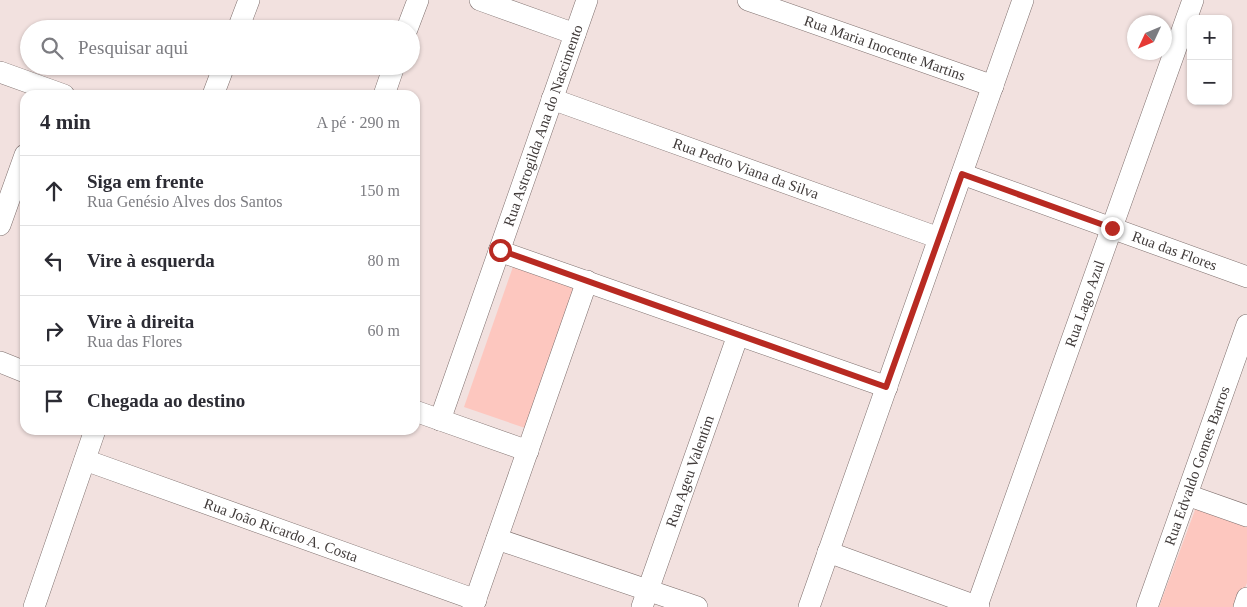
<!DOCTYPE html>
<html lang="pt">
<meta charset="utf-8">
<style>
:root{--surface:#fff;--page:#f2f2f3;--text:#2b2b33;--muted:#7c7c81;--line:#e1e1e2}
body{margin:0;font-family:Georgia,serif;background:var(--page);color:var(--text)}
.controls{position:absolute;right:15px;top:15px;display:grid;overflow:hidden;border-radius:10px;box-shadow:0 1px 4px #0004}
.controls button{width:45px;height:45px;display:grid;place-items:center;padding:0;border:0;border-bottom:1px solid var(--line);background:var(--surface);color:var(--text);font:25px sans-serif}
.compass{position:absolute;left:1127px;top:15px;width:45px;height:45px;border-radius:50%;background:var(--surface);box-shadow:0 1px 4px #0004;rotate:226deg}
.stop{position:absolute;width:15px;height:15px;margin:-11px;border:4px solid #b82a22;border-radius:50%;background:#fff}
.stop.end{background:#b82a22;border-color:#fff;box-shadow:0 1px 5px #0008}
.list{margin:0;padding:0;list-style:none}
h2{display:flex;justify-content:space-between;align-items:center;height:65px;margin:0;padding:0 20px;font-size:21px}
h2 small{font-size:16px;font-weight:400;color:var(--muted)}
.list li{display:grid;grid-template-columns:32px 1fr auto;gap:15px;align-items:center;box-sizing:border-box;height:70px;padding:0 20px;border-top:1px solid var(--line)}
.list b{display:block;font-size:19px;white-space:nowrap}
.list p{margin:0;font-size:16px;white-space:nowrap;color:var(--muted)}
.list em{font-size:16px;font-style:normal;color:var(--muted)}
.icon{flex:none;width:28px;height:28px;fill:none;stroke:currentColor;stroke-width:2;stroke-linecap:round;stroke-linejoin:round}
.map{position:relative;flex:none;width:1247px;height:607px;overflow:hidden}
.search{position:absolute;background:var(--surface);box-shadow:0 1px 4px #0004;left:20px;top:20px;width:400px;height:55px;display:flex;align-items:center;gap:12px;box-sizing:border-box;padding:0 18px;border-radius:28px;color:var(--muted);font-size:19px}
.panel{position:absolute;background:var(--surface);box-shadow:0 1px 4px #0004;left:20px;top:90px;width:400px;height:345px;border-radius:15px}
.map>svg:first-child{display:block}
</style>
<div class="map">
<svg width="1247" height="607" viewBox="0 0 1247 607">
<rect width="100%" height="100%" fill="#f2e1df"/>
<!-- green -->
<g fill="#fdc7bf">
<polygon points="515,261 579,284 528,429 464,407"/>
<polygon points="1198,502 1247,520 1247,583 1238,607 1159,607"/>
</g>
<g fill="none" stroke-linecap="round" stroke-linejoin="round">
<!-- minor casing -->
<g stroke="#7e6f6d" stroke-width="22">
<g id="minor">
<polyline points="480,0 575,34"/>
<path id="s1" d="M748,0L993,86"/>
<polyline points="238,29 249,0"/>
<polyline points="407,29 418,0"/>
<polyline points="0,72 64,95"/>
<polyline points="213,95 224,66"/>
<polyline points="384,95 394,66"/>
<path id="s2" d="M552,99L939,238"/>
<path id="s3" d="M962,174L1247,277"/>
<polyline points="0,225 25,155"/>
<polyline points="499,251 887,387"/>
<polyline points="0,362 25,372"/>
<polyline points="415,411 528,451"/>
<path id="s4" d="M440,420L587,0"/>
<path id="s5" d="M85,460L476,600"/>
<polyline points="1187,495 1247,516"/>
<polyline points="497,539 697,607"/>
<polyline points="828,552 979,607"/>
<path id="s6" d="M977,606L1193,0"/>
<polyline points="34,607 95,430"/>
<polyline points="473,607 587,281"/>
<path id="s7" d="M642,607L738,335"/>
<polyline points="809,607 1023,0"/>
<path id="s8" d="M1147,607L1247,325"/>
<polyline points="1244,607 1247,598"/>
</g>
</g>
<!-- minor -->
<use href="#minor" stroke="#fff" stroke-width="21"/>
</g>
<g fill="none" stroke-linecap="round" stroke-linejoin="round">
<!-- route -->
<polyline stroke="#b82a22" stroke-width="6" points="500,250 886,387 962,174 1112,228"/>
</g>
<g text-anchor="middle" stroke-width="4.5" stroke-linejoin="round" paint-order="stroke">
<!-- street labels -->
<g font-size="15" fill="#413b3a" stroke="#f2e1df">
<text dy="5" stroke="none"><textPath href="#s1" startOffset="145">Rua Maria Inocente Martins</textPath></text>
<text dy="5" stroke="none"><textPath href="#s4" startOffset="312">Rua Astrogilda Ana do Nascimento</textPath></text>
<text dy="5" stroke="none"><textPath href="#s2" startOffset="206">Rua Pedro Viana da Silva</textPath></text>
<text dy="5" stroke="none"><textPath href="#s3" startOffset="226">Rua das Flores</textPath></text>
<text dy="5" stroke="none"><textPath href="#s6" startOffset="321">Rua Lago Azul</textPath></text>
<text dy="5" stroke="none"><textPath href="#s8" startOffset="150">Rua Edvaldo Gomes Barros</textPath></text>
<text dy="5" stroke="none"><textPath href="#s7" startOffset="144">Rua Ageu Valentim</textPath></text>
<text dy="5" stroke="none"><textPath href="#s5" startOffset="208">Rua João Ricardo A. Costa</textPath></text>
</g>
</g>
</svg>
<div class="controls">
<button>+</button>
<button>−</button>
</div>
<svg class="compass" viewBox="-18 -18 36 36"><path d="M0-13l5 13h-10z" fill="#e53935"/><path d="M0 13l5-13h-10z" fill="#7c7c81"/></svg>
<div class="stop" style="left:500px;top:250px"></div>
<div class="stop end" style="left:1112px;top:228px"></div>
<div class="search"><svg class="icon" aria-label="search" viewBox="0 0 24 24"><circle cx="10" cy="10" r="6"/><path d="M15 15l6 6"/></svg>Pesquisar aqui</div>
<section class="panel">
<h2>4 min<small>A pé · 290 m</small></h2>
<ul class="list">
<li><svg class="icon" aria-label="ahead" viewBox="0 0 24 24"><path d="M12 20V5M6 11l6-6 6 6"/></svg><div><b>Siga em frente</b><p>Rua Genésio Alves dos Santos</p></div><em>150 m</em></li>
<li><svg class="icon" aria-label="left" viewBox="0 0 24 24"><path d="M17 20v-9H6M10 6l-5 5 5 5"/></svg><div><b>Vire à esquerda</b></div><em>80 m</em></li>
<li><svg class="icon" aria-label="right" viewBox="0 0 24 24"><path d="M7 20v-9h11M14 6l5 5-5 5"/></svg><div><b>Vire à direita</b><p>Rua das Flores</p></div><em>60 m</em></li>
<li><svg class="icon" aria-label="arrive" viewBox="0 0 24 24"><path d="M6 21V4h12l-3 4 3 4H6"/></svg><div><b>Chegada ao destino</b></div></li>
</ul>
</section>
</div>
